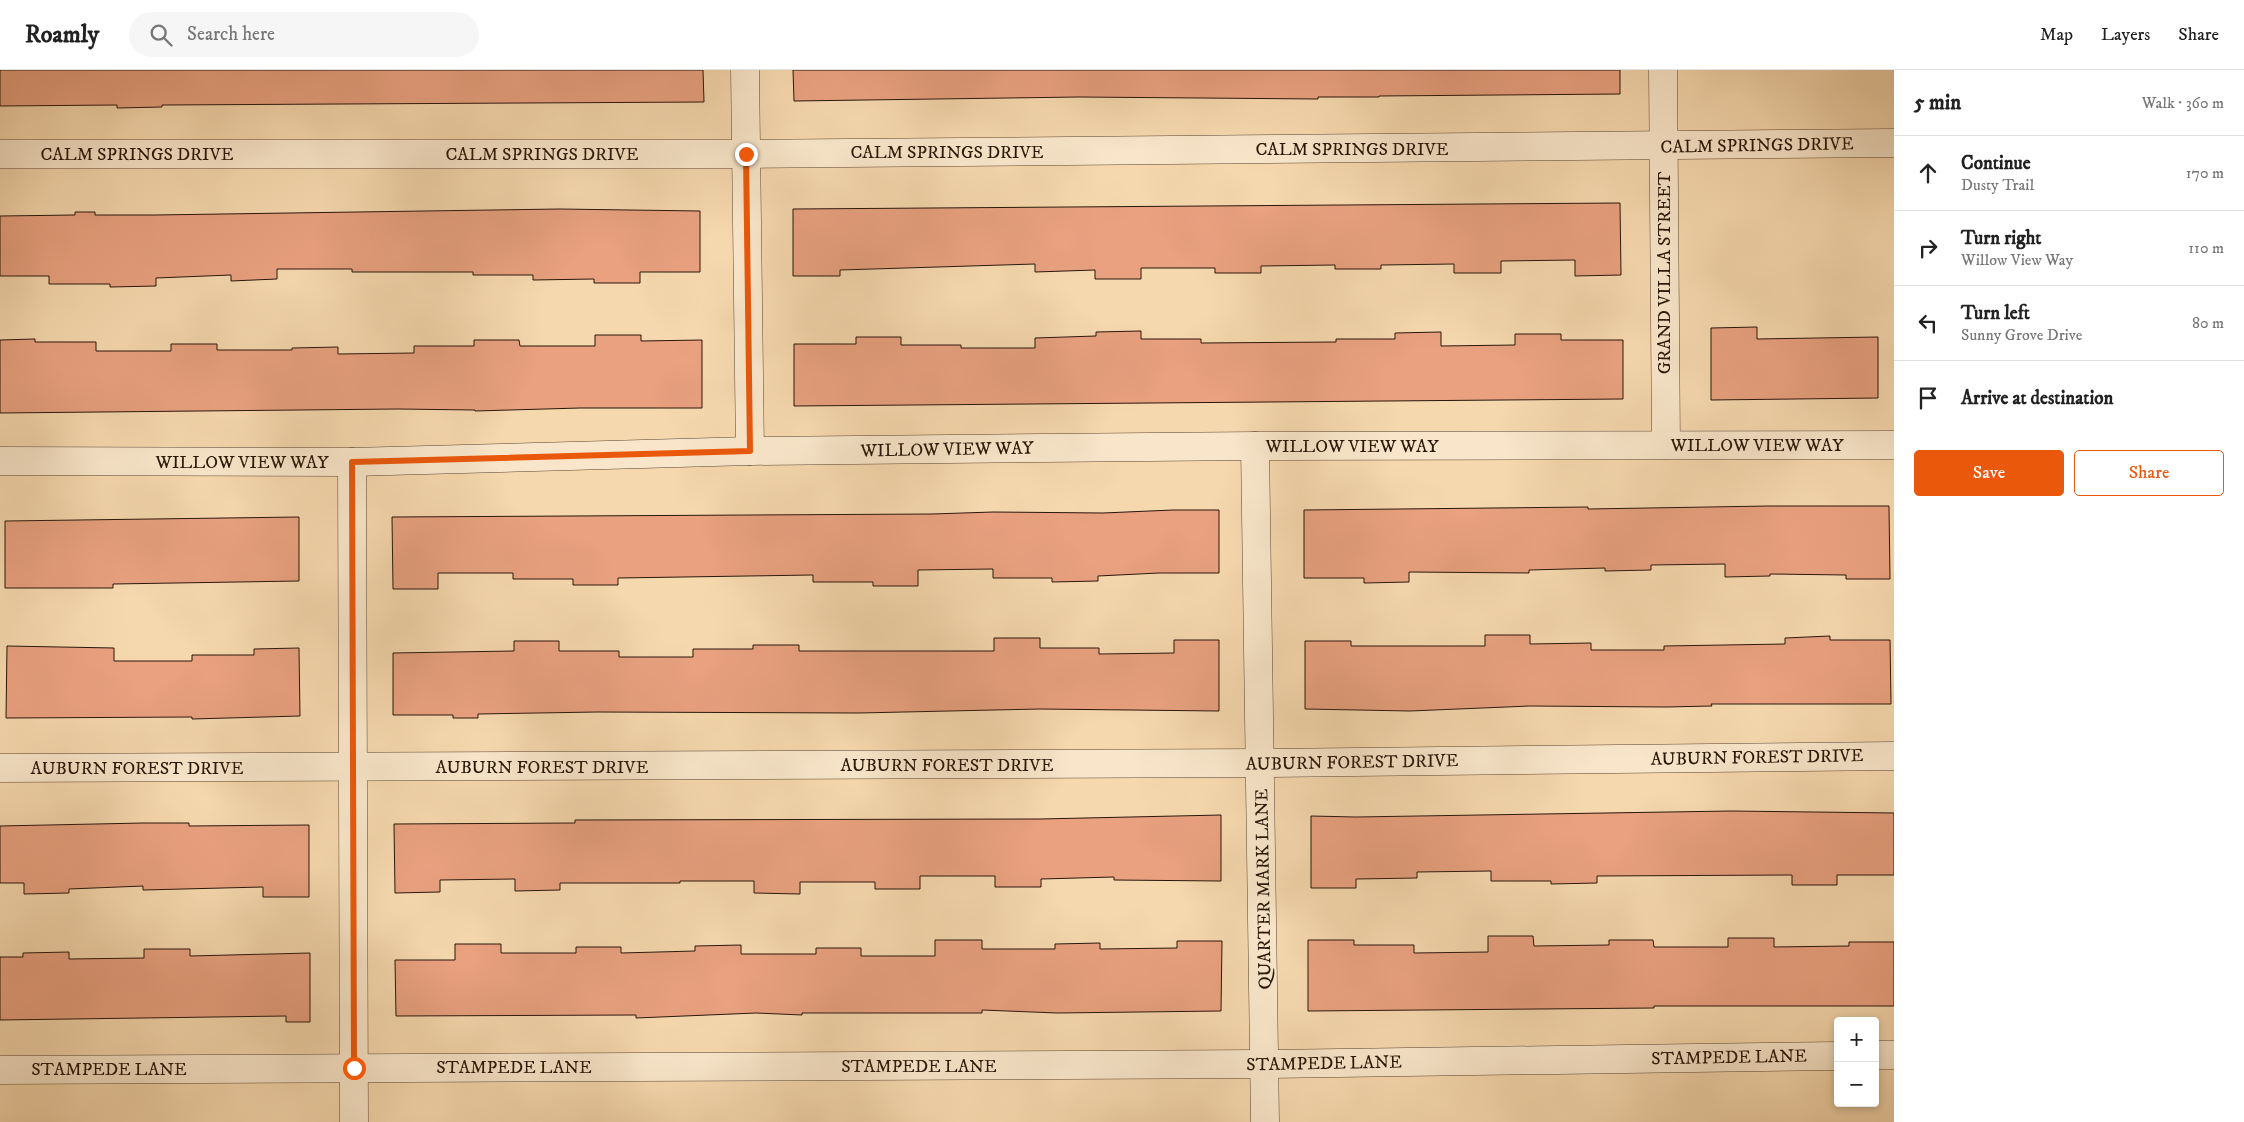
<!DOCTYPE html>
<meta charset="utf-8">
<style>
:root{--surface:#fff;--page:#f6f6f6;--text:#222;--muted:#767676;--line:#e0e0e0;--accent:#ea580c}
body{margin:0;font-family:"IM FELL DW Pica",serif;background:var(--page);color:var(--text)}
.controls{position:absolute;right:15px;bottom:15px;display:grid;overflow:hidden;border-radius:5px;box-shadow:0 2px 8px #0003}
.controls button{width:45px;height:45px;display:grid;place-items:center;padding:0;border:0;border-bottom:1px solid var(--line);background:var(--surface);color:var(--text);font:25px sans-serif}
.stop{position:absolute;width:15px;height:15px;margin:-11px;border:4px solid #ea580c;border-radius:50%;background:#fff}
.stop.end{background:#ea580c;border-color:#fff;box-shadow:0 1px 5px #0008}
.list{margin:0;padding:0;list-style:none}
h2{display:flex;justify-content:space-between;align-items:center;height:65px;margin:0;padding:0 20px;font-size:21px}
h2 small{font-size:16px;font-weight:400;color:var(--muted)}
.list li{display:grid;grid-template-columns:32px 1fr auto;gap:15px;align-items:center;box-sizing:border-box;height:75px;padding:0 20px;border-top:1px solid var(--line)}
.list b{display:block;font-size:19px;white-space:nowrap}
.list p{margin:0;font-size:16px;white-space:nowrap;color:var(--muted)}
.list em{font-size:16px;font-style:normal;color:var(--muted)}
.actions{display:flex;gap:10px;padding:15px 20px}
.actions a{flex:1;padding:11px 0;border:1px solid var(--accent);border-radius:5px;text-align:center;font-size:18px;color:var(--accent)}
.actions .main{background:var(--accent);color:#fff}
.icon{flex:none;width:28px;height:28px;fill:none;stroke:currentColor;stroke-width:2;stroke-linecap:round;stroke-linejoin:round}
.map{position:relative;flex:none;width:1894px;height:1052px;overflow:hidden}
header{display:flex;align-items:center;gap:30px;box-sizing:border-box;height:70px;padding:0 25px;background:var(--surface);border-bottom:1px solid var(--line)}
header strong{font-size:24px}
nav{display:flex;gap:28px;margin-inline-start:auto;font-size:18px}
.search{width:350px;height:45px;background:var(--page);display:flex;align-items:center;gap:12px;box-sizing:border-box;padding:0 18px;border-radius:28px;color:var(--muted);font-size:19px}
main{display:flex}
aside{flex:1;background:var(--surface)}
.map>svg:first-child{display:block}
</style>
<header>
<strong>Roamly</strong>
<div class="search"><svg class="icon" aria-label="search" viewBox="0 0 24 24"><circle cx="10" cy="10" r="6"/><path d="M15 15l6 6"/></svg>Search here</div>
<nav><a>Map</a><a>Layers</a><a>Share</a></nav>
</header>
<main>
<div class="map">
<svg width="1894" height="1052" viewBox="0 0 1894 1052">
<rect width="100%" height="100%" fill="#f6d8ae"/>
<filter id="stains"><feTurbulence type="fractalNoise" baseFrequency=".004" numOctaves="4"/><feColorMatrix values="0 0 0 0 .2 0 0 0 0 .09 0 0 0 0 .02 0 0 0 .5 -.17"/></filter>
<radialGradient id="worn" r=".72"><stop offset=".6" stop-color="#630" stop-opacity="0"/><stop offset="1" stop-color="#630" stop-opacity=".3"/></radialGradient>
<!-- building -->
<g fill="#e9a180" stroke="#291709">
<polygon points="0,0 703,0 704,32 162,35 162,37 117,38 117,35 0,36"/>
<polygon points="793,0 1620,0 1620,24 1379,26 1379,27 1318,27 1318,29 1079,27 794,31"/>
<polygon points="1620,133 1621,205 1575,206 1575,190 1501,191 1501,203 1454,203 1454,194 1381,195 1381,199 1335,199 1335,195 1261,196 1261,203 1215,203 1215,198 1141,198 1141,209 1095,209 1095,200 1035,202 1035,194 840,200 840,206 793,206 793,139"/>
<polygon points="560,139 700,141 700,202 640,202 640,213 594,213 594,209 533,210 533,205 473,205 473,202 352,202 352,199 277,199 277,209 231,211 231,205 156,208 156,216 110,217 110,214 49,214 49,206 0,206 0,146 75,145 75,142 95,142 95,145 155,145"/>
<polygon points="1757,257 1757,269 1878,267 1878,328 1711,330 1711,258"/>
<polygon points="1141,261 1141,269 1201,269 1201,273 1336,272 1336,269 1395,269 1395,263 1441,262 1441,276 1515,275 1515,264 1561,264 1561,270 1623,270 1623,329 794,336 794,274 856,274 856,267 901,267 901,275 961,275 961,278 1035,278 1035,268 1096,266 1096,262"/>
<polygon points="595,265 641,265 641,271 702,270 702,338 580,338 475,341 475,340 398,339 0,343 0,270 35,269 35,272 96,272 96,281 171,281 171,274 217,274 217,280 292,280 292,278 338,277 338,284 414,283 414,276 474,276 474,270 519,270 520,276 595,276"/>
<polygon points="1768,436 1889,436 1890,509 1846,509 1846,505 1770,504 1770,506 1725,507 1725,494 1651,495 1651,500 1605,501 1605,498 1529,500 1529,503 1409,502 1409,512 1364,513 1364,508 1304,508 1304,440 1588,437 1588,439"/>
<polygon points="1173,440 1219,440 1219,503 1159,503 1098,506 1098,511 1052,512 1052,508 993,508 993,499 918,500 918,516 873,516 873,512 813,512 813,505 618,508 618,515 573,515 573,509 513,509 513,503 438,503 438,519 393,519 392,447 932,444 993,442 1103,443"/>
<polygon points="299,447 299,511 113,514 113,518 5,518 5,451"/>
<polygon points="1485,565 1530,565 1530,574 1591,573 1591,580 1664,580 1664,576 1785,574 1785,568 1830,566 1830,570 1890,570 1891,634 1711,634 1712,636 1666,637 1530,636 1410,641 1305,639 1305,571 1351,571 1351,576 1485,576"/>
<polygon points="994,568 1040,568 1040,578 1099,578 1099,584 1174,583 1174,570 1219,570 1219,641 1040,639 859,643 597,642 478,644 478,648 453,648 453,645 393,645 393,583 514,581 514,571 559,571 559,581 619,581 619,587 693,587 693,579 753,579 753,575 799,575 799,581 994,581"/>
<polygon points="7,576 114,578 114,591 192,591 192,585 254,585 254,579 299,578 300,646 192,649 192,647 6,648"/>
<polygon points="1731,741 1894,743 1894,805 1837,805 1837,815 1792,815 1792,805 1597,806 1597,813 1551,814 1551,811 1491,811 1491,801 1417,802 1417,808 1356,809 1356,818 1311,818 1311,746 1356,747"/>
<polygon points="1221,745 1221,811 1114,810 1114,807 1041,809 1041,817 995,817 995,806 920,806 920,819 875,819 875,812 800,812 800,824 754,823 754,811 680,811 680,813 560,813 560,820 515,821 515,809 440,810 440,822 395,823 394,754 575,753 575,750 1040,749"/>
<polygon points="143,753 189,753 189,756 309,755 309,827 263,827 263,817 143,820 143,816 69,819 69,823 24,824 24,813 0,813 0,756"/>
<polygon points="1488,866 1533,866 1534,876 1609,875 1609,870 1653,870 1654,877 1728,877 1728,868 1774,868 1774,877 1849,876 1849,872 1894,872 1894,936 1654,936 1654,938 1308,941 1308,870 1354,870 1354,875 1414,875 1414,883 1488,882"/>
<polygon points="935,870 982,870 982,879 1055,879 1055,874 1100,873 1100,879 1177,878 1177,871 1222,871 1221,941 1057,943 982,940 982,943 802,943 802,945 756,943 636,948 636,945 396,946 395,890 455,890 455,874 501,874 501,883 576,883 576,877 621,877 621,883 695,881 695,876 741,875 741,884 816,884 816,878 861,878 861,886 935,886"/>
<polygon points="144,879 190,879 190,886 310,883 310,952 286,952 286,946 0,950 0,887 23,887 23,883 69,882 69,889 144,888"/>
</g>
<g fill="none" stroke-linecap="round" stroke-linejoin="round">
<!-- minor casing -->
<g stroke="#5c4732" stroke-width="29">
<g id="minor">
<polyline points="745,0 750,381"/>
<polyline points="1663,0 1666,375"/>
<polyline points="0,84 746,84 1894,73"/>
<polyline points="1255,376 1265,1052"/>
<polyline points="0,391 352,392 750,381 1255,376 1894,375"/>
<polyline points="352,392 354,1052"/>
<polyline points="0,698 1262,693 1894,686"/>
<polyline points="1875,985 1894,985"/>
<polyline points="0,1000 1265,994 1838,986"/>
</g>
</g>
<!-- minor -->
<use href="#minor" stroke="#f9e6ca" stroke-width="28"/>
</g>
<g fill="none" stroke-linecap="round" stroke-linejoin="round">
<!-- route -->
<polyline stroke="#ea580c" stroke-width="6" points="354,998 352,392 750,381 746,84"/>
</g>
<g text-anchor="middle" stroke-width="4" stroke-linejoin="round" paint-order="stroke">
<!-- street labels -->
<g font-size="18" fill="#291709" stroke="#f9e6ca">
<text transform="translate(1757 75) rotate(-1)" y="6">CALM SPRINGS DRIVE</text>
<text x="1352" y="85">CALM SPRINGS DRIVE</text>
<text x="947" y="88">CALM SPRINGS DRIVE</text>
<text x="137" y="90">CALM SPRINGS DRIVE</text>
<text x="542" y="90">CALM SPRINGS DRIVE</text>
<text transform="translate(1664 203) rotate(-90)" y="6">GRAND VILLA STREET</text>
<text x="1757" y="381">WILLOW VIEW WAY</text>
<text x="1352" y="382">WILLOW VIEW WAY</text>
<text transform="translate(947 379) rotate(-1)" y="6">WILLOW VIEW WAY</text>
<text x="242" y="398">WILLOW VIEW WAY</text>
<text transform="translate(1757 687) rotate(-1)" y="6">AUBURN FOREST DRIVE</text>
<text transform="translate(1352 692) rotate(-1)" y="6">AUBURN FOREST DRIVE</text>
<text x="947" y="701">AUBURN FOREST DRIVE</text>
<text x="542" y="703">AUBURN FOREST DRIVE</text>
<text x="137" y="704">AUBURN FOREST DRIVE</text>
<text transform="translate(1263 819) rotate(-91)" y="6">QUARTER MARK LANE</text>
<text transform="translate(1729 987) rotate(-1)" y="6">STAMPEDE LANE</text>
<text transform="translate(1324 993) rotate(-1)" y="6">STAMPEDE LANE</text>
<text x="919" y="1002">STAMPEDE LANE</text>
<text x="514" y="1003">STAMPEDE LANE</text>
<text x="109" y="1005">STAMPEDE LANE</text>
</g>
</g>
<rect width="100%" height="100%" filter="url(#stains)"/>
<rect width="100%" height="100%" fill="url(#worn)"/>
</svg>
<div class="controls">
<button>+</button>
<button>−</button>
</div>
<div class="stop" style="left:354px;top:998px"></div>
<div class="stop end" style="left:746px;top:84px"></div>
</div>
<aside>
<h2>5 min<small>Walk · 360 m</small></h2>
<ul class="list">
<li><svg class="icon" aria-label="ahead" viewBox="0 0 24 24"><path d="M12 20V5M6 11l6-6 6 6"/></svg><div><b>Continue</b><p>Dusty Trail</p></div><em>170 m</em></li>
<li><svg class="icon" aria-label="right" viewBox="0 0 24 24"><path d="M7 20v-9h11M14 6l5 5-5 5"/></svg><div><b>Turn right</b><p>Willow View Way</p></div><em>110 m</em></li>
<li><svg class="icon" aria-label="left" viewBox="0 0 24 24"><path d="M17 20v-9H6M10 6l-5 5 5 5"/></svg><div><b>Turn left</b><p>Sunny Grove Drive</p></div><em>80 m</em></li>
<li><svg class="icon" aria-label="arrive" viewBox="0 0 24 24"><path d="M6 21V4h12l-3 4 3 4H6"/></svg><div><b>Arrive at destination</b></div></li>
</ul>
<div class="actions"><a class="main">Save</a><a>Share</a></div>
</aside>
</main>
